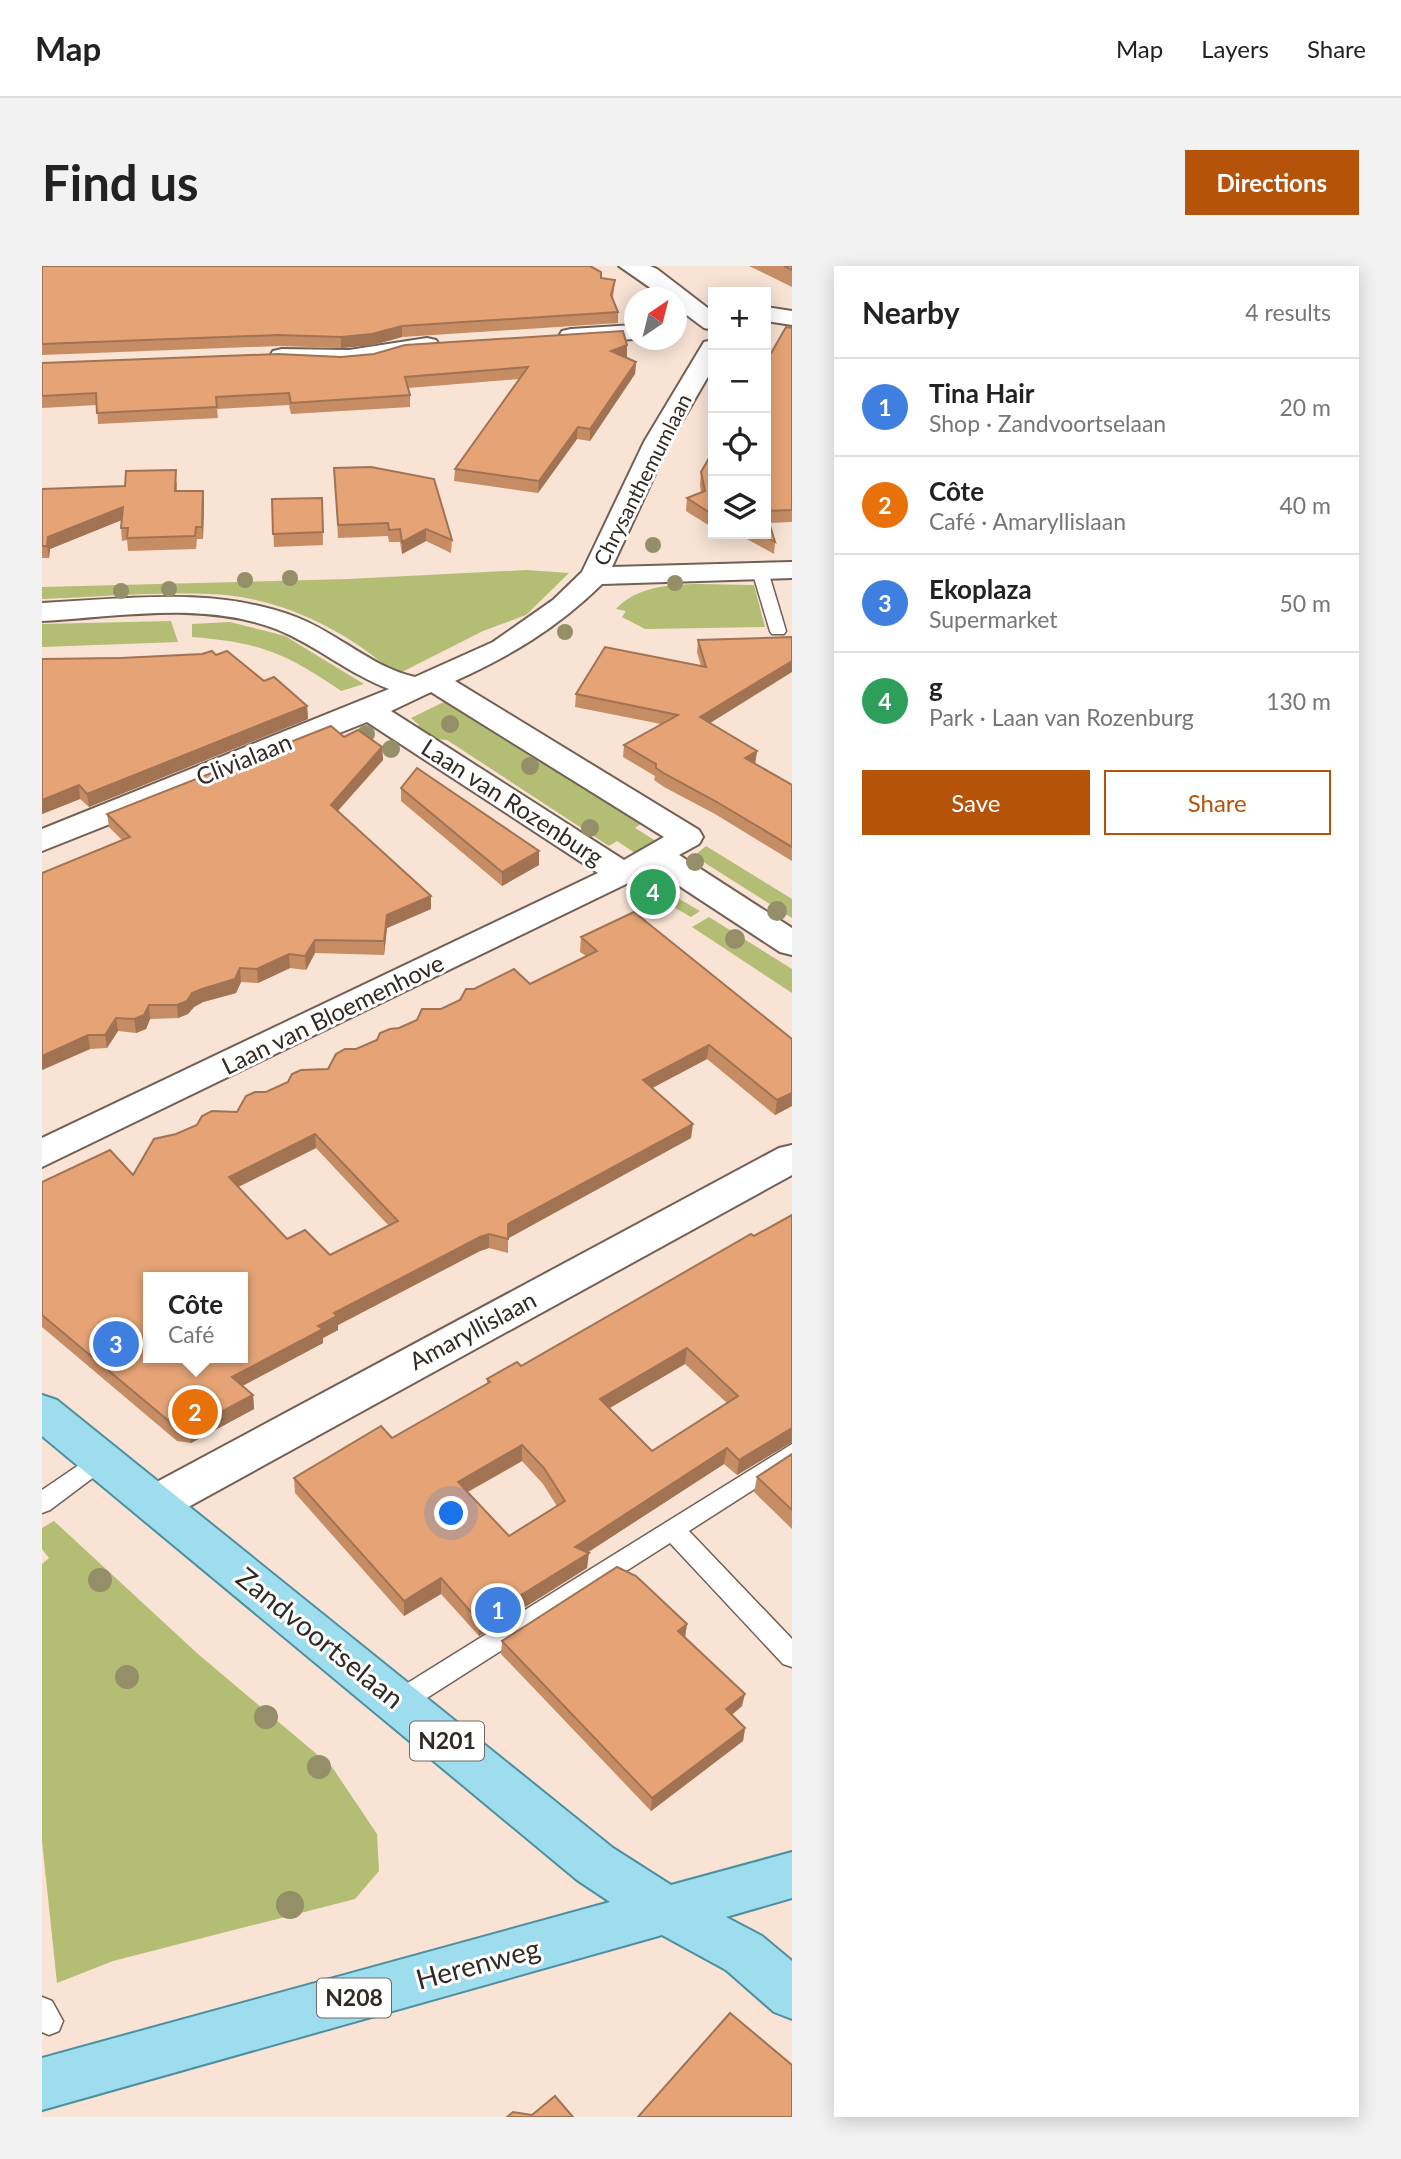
<!DOCTYPE html>
<meta charset="utf-8">
<style>
:root{--surface:#fff;--page:#f2f2f2;--text:#222;--muted:#767676;--line:#e0e0e0;--accent:#b45309}
body{margin:0;font-family:Lato,sans-serif;background:var(--page);color:var(--text)}
.controls{position:absolute;right:21px;top:21px;display:grid;overflow:hidden;border-radius:0px;box-shadow:0 4px 18px #0003}
.controls button{width:63px;height:63px;display:grid;place-items:center;padding:0;border:0;border-bottom:2px solid var(--line);background:var(--surface);color:var(--text);font:35px sans-serif}
.compass{position:absolute;left:582px;top:21px;width:63px;height:63px;border-radius:50%;background:var(--surface);box-shadow:0 4px 18px #0003;rotate:35deg}
.you{position:absolute;left:410px;top:1248px;width:24px;height:24px;margin:-18px;border:5px solid #fff;border-radius:50%;background:#1a73e8;box-shadow:0 0 0 10px #1a73e833}
.badge{display:grid;place-items:center;width:46px;height:46px;border-radius:50%;background:var(--accent);color:#fff;font-size:23px;font-weight:700}
.pin{position:absolute;translate:-50% -50%;border:4px solid #fff;box-shadow:0 2px 7px #0006}
.popup{position:absolute;left:101px;top:1006px;width:105px;height:91px;box-sizing:border-box;display:grid;place-content:center;border-radius:0px;background:var(--surface);filter:drop-shadow(0 2px 5px #0005);font-size:23px;white-space:nowrap;color:var(--muted)}
.popup b{font-size:26px;color:var(--text)}
.popup::after{content:'';position:absolute;left:50%;top:100%;margin-left:-14px;border:14px solid transparent;border-top-color:var(--surface)}
.list{margin:0;padding:0;list-style:none}
h2{display:flex;justify-content:space-between;align-items:center;height:91px;margin:0;padding:0 28px;font-size:30px}
h2 small{font-size:23px;font-weight:400;color:var(--muted)}
.list li{display:grid;grid-template-columns:46px 1fr auto;gap:21px;align-items:center;box-sizing:border-box;height:98px;padding:0 28px;border-top:2px solid var(--line)}
.list b{display:block;font-size:26px;white-space:nowrap}
.list p{margin:0;font-size:23px;white-space:nowrap;color:var(--muted)}
.list em{font-size:23px;font-style:normal;color:var(--muted)}
.actions{display:flex;gap:14px;padding:21px 28px}
.actions a{flex:1;padding:16px 0;border:2px solid var(--accent);border-radius:0px;text-align:center;font-size:24px;color:var(--accent)}
.actions .main{background:var(--accent);color:#fff}
.icon{flex:none;width:38px;height:38px;fill:none;stroke:currentColor;stroke-width:2;stroke-linecap:round;stroke-linejoin:round}
.map{position:relative;flex:none;width:750px;height:1851px;overflow:hidden;border-radius:0px}
header{display:flex;align-items:center;gap:42px;box-sizing:border-box;height:98px;padding:0 35px;background:var(--surface);border-bottom:2px solid var(--line)}
header strong{font-size:33px}
nav{display:flex;gap:38px;margin-inline-start:auto;font-size:24px}
.intro{display:flex;align-items:center;justify-content:space-between;box-sizing:border-box;height:168px;padding:0 42px}
h1{margin:0;font-size:49px}
.button{padding:18px 32px;border-radius:0px;background:var(--accent);color:#fff;font-size:24px;font-weight:700}
main{display:flex;gap:42px;padding:0 42px}
aside{flex:1;background:var(--surface);border-radius:0px;box-shadow:0 4px 18px #0003}
.map>svg:first-child{display:block}
</style>
<header>
<strong>Map</strong>
<nav><a>Map</a><a>Layers</a><a>Share</a></nav>
</header>
<div class="intro"><h1>Find us</h1><a class="button">Directions</a></div>
<main>
<div class="map">
<svg width="750" height="1851" viewBox="0 0 750 1851">
<rect width="100%" height="100%" fill="#f8e3d5"/>
<!-- green -->
<g fill="#b3bd74">
<path d="M484,304L527,307L484,349L441,365L354,409C305,364 234,329 166,328C111,326 55,331 0,333V321L306,313Z"/>
<path d="M712,319L723,361L603,363L580,351L584,345L574,343C605,309 669,320 712,319Z"/>
<polygon points="129,355 136,376 0,381 0,358"/>
<path d="M188,356L243,370L322,418L299,425C244,387 216,376 150,371V358Z"/>
<polygon points="408,433 609,551 593,562 614,575 593,587 575,575 567,580 405,474 386,472 372,464 377,459 369,452"/>
<polygon points="664,580 750,633 750,652 652,590"/>
<path d="M604,614L658,645L649,651C628,638 607,632 586,619Z"/>
<polygon points="667,651 750,703 750,727 650,661"/>
<polygon points="12,1255 156,1388 290,1501 335,1568 337,1605 313,1633 71,1695 15,1717 0,1575 0,1298 7,1292 0,1283 0,1262"/>
</g>
<g fill="none" stroke-linecap="round" stroke-linejoin="round">
<!-- lane casing -->
<g stroke="#726054" stroke-width="3">
<g id="lane">
<polygon points="718,300 726,305 744,365 742,368 730,368 728,365 710,305"/>
<polygon points="750,1178 750,1199 647,1265 750,1373 750,1401 741,1398 628,1277 366,1444 357,1447 348,1444 344,1436 348,1428"/>
<polygon points="56,1186 64,1188 68,1195 64,1202 8,1244 0,1247 0,1224"/>
<polygon points="0,1731 10,1735 21,1755 17,1765 7,1769 0,1766"/>
</g>
</g>
<!-- street casing -->
<g stroke="#726054" stroke-width="4">
<g id="street">
<polygon points="577,0 608,0 615,3 671,46 671,64 662,62 634,41 634,32 623,32"/>
<polygon points="724,41 750,45 750,59 724,55"/>
<polygon points="592,59 592,73 529,77 520,75 517,70 520,65 529,63"/>
<polygon points="385,72 394,74 397,79 394,84 321,98 240,97 231,95 228,90 231,85 240,83 307,84"/>
<path d="M671,74V102L628,176L570,301L750,296V312L560,318C515,362 470,389 413,415L657,564L661,571L657,578L637,589L750,662V689L738,686L613,604L0,901V872L556,607L325,456L0,585V563L347,423C307,408 274,379 234,363C161,335 76,351 0,355V337C85,333 173,320 254,351C296,367 329,401 373,411L451,376L511,334L540,306L602,176L662,76ZM389,426L622,571L582,594L349,445Z"/>
<polygon points="750,879 750,909 128,1251 113,1256 98,1251 91,1238 98,1225 737,882"/>
</g>
</g>
<!-- primary casing -->
<g stroke="#4d8f9f" stroke-width="4">
<polygon id="primary" points="0,1129 15,1134 571,1582 629,1619 750,1586 750,1632 684,1651 720,1670 750,1695 750,1753 732,1746 684,1704 620,1669 0,1844 0,1792 568,1636 535,1614 0,1170"/>
</g>
<!-- lane -->
<use href="#lane" fill="#fff" fill-rule="evenodd"/>
<!-- street -->
<use href="#street" fill="#fff" fill-rule="evenodd"/>
<!-- primary -->
<use href="#primary" fill="#9ddded" fill-rule="evenodd"/>
</g>
<!-- trees -->
<g fill="#948e69">
<circle cx="611" cy="279" r="8"/>
<circle cx="248" cy="312" r="8"/>
<circle cx="203" cy="314" r="8"/>
<circle cx="633" cy="317" r="8"/>
<circle cx="127" cy="323" r="8"/>
<circle cx="79" cy="325" r="8"/>
<circle cx="523" cy="366" r="8"/>
<circle cx="408" cy="458" r="9"/>
<circle cx="324" cy="468" r="9"/>
<circle cx="349" cy="483" r="9"/>
<circle cx="488" cy="500" r="9"/>
<circle cx="548" cy="562" r="9"/>
<circle cx="653" cy="596" r="9"/>
<circle cx="599" cy="625" r="9"/>
<circle cx="735" cy="645" r="10"/>
<circle cx="693" cy="673" r="10"/>
<circle cx="58" cy="1314" r="12"/>
<circle cx="85" cy="1411" r="12"/>
<circle cx="224" cy="1451" r="12"/>
<circle cx="277" cy="1501" r="12"/>
<circle cx="248" cy="1639" r="14"/>
</g>
<!-- wall -->
<g fill="#c68d65" fill-rule="evenodd">
<polygon points="0,0 559,12 573,14 571,32 576,46 576,57 360,71 331,79 299,82 237,80 0,89"/>
<polygon points="707,0 750,0 750,21"/>
<polygon points="750,62 750,256 727,257 733,276 732,288 696,268 687,272 680,268 724,268 724,96"/>
<polygon points="585,79 585,91 583,91 594,96 593,108 548,175 535,173 496,227 412,215 413,203 477,113 366,122 368,129 368,141 249,148 247,139 175,143 176,152 56,158 55,139 0,142 0,97 299,91"/>
<polygon points="671,185 671,262 644,245 645,232 659,226 658,219 659,206"/>
<polygon points="293,214 410,274 409,287 384,275 360,288 358,276 347,276 346,270 296,272"/>
<polygon points="135,216 135,225 161,225 162,237 161,273 155,273 154,283 86,285 85,274 80,275 79,262 80,254 8,283 7,292 0,292 0,223 83,220"/>
<polygon points="280,232 281,279 232,281 230,233"/>
<polygon points="750,371 668,457 715,485 713,498 750,519 750,595 673,548 622,521 612,514 613,510 581,491 582,479 619,458 533,441 534,428 659,400 655,386 656,374"/>
<polygon points="174,389 265,440 266,453 47,541 38,533 0,548 0,393"/>
<polygon points="302,471 340,481 341,494 296,545 389,643 345,662 342,689 273,687 264,704 248,702 216,717 199,716 194,727 161,736 152,741 146,748 136,752 108,753 104,763 94,767 76,765 65,782 48,783 0,804 80,574 67,561 65,548"/>
<polygon points="359,522 497,585 497,599 460,620 359,535"/>
<path d="M539,671L750,773V840L733,849L665,793L610,822L649,872L466,972V987L447,982L438,985L296,1059V1064L281,1072V1077L200,1120L211,1129L212,1143L149,1177L135,1175L0,1061V916L91,909L134,868L195,846L224,826L286,803L314,783L418,734L432,723L488,718L544,690L538,686ZM274,882L347,960L288,989L245,973L196,921Z"/>
<path d="M750,949V1176L695,1209L682,1198L546,1286L545,1302L437,1370L399,1328L362,1350L253,1227L252,1212L350,1172L445,1119V1113L479,1100ZM643,1098L685,1137L610,1185L568,1142ZM480,1195L501,1218L515,1240L467,1270L426,1226Z"/>
<polygon points="750,1188 750,1263 712,1226 715,1211"/>
<polygon points="645,1358 643,1372 700,1440 690,1449 703,1462 701,1475 609,1545 459,1388 460,1375"/>
</g>
<!-- shaded-wall -->
<g fill="#a17353">
<polygon points="360,60 360,71 331,79 299,82 299,71"/>
<polygon points="585,79 585,91 569,97 569,85"/>
<polygon points="594,96 593,108 548,175 548,163"/>
<polygon points="536,161 535,173 496,227 497,215"/>
<polygon points="161,225 162,237 161,273 160,261"/>
<polygon points="81,241 82,253 8,283 7,292 5,280 6,271"/>
<polygon points="384,263 384,275 360,288 360,276"/>
<polygon points="687,268 696,268 687,272"/>
<polygon points="750,395 750,406 657,464 658,451"/>
<polygon points="265,440 266,453 47,541 45,528"/>
<polygon points="340,481 341,494 289,552 289,539"/>
<polygon points="715,485 713,498 703,492"/>
<polygon points="37,519 38,533 0,548 0,534"/>
<polygon points="497,585 497,599 460,620 460,606"/>
<polygon points="389,630 389,643 345,662 342,689 342,675 345,649"/>
<polygon points="273,674 273,687 264,704 263,690"/>
<polygon points="247,688 248,702 216,717 215,703"/>
<polygon points="198,702 199,716 194,727 161,736 152,741 146,748 136,752 135,739 150,727"/>
<polygon points="107,739 108,753 104,763 94,767 92,753"/>
<polygon points="74,752 76,765 65,782 63,769"/>
<polygon points="46,769 48,783 0,804 0,790"/>
<polygon points="667,779 665,793 599,828 601,814"/>
<polygon points="750,827 750,840 733,849 735,834"/>
<polygon points="651,858 649,872 465,973 466,958"/>
<polygon points="273,868 274,882 188,925 187,911"/>
<polygon points="447,968 447,982 438,985 296,1059 296,1064 281,1072 281,1077 191,1125 190,1111 292,1047 438,971"/>
<polygon points="645,1082 643,1098 557,1148 558,1133"/>
<polygon points="211,1129 212,1143 149,1177 147,1163"/>
<polygon points="750,1162 750,1176 695,1209 697,1194"/>
<polygon points="480,1179 480,1195 416,1231 416,1216"/>
<polygon points="685,1182 682,1198 531,1296 533,1281"/>
<polygon points="547,1287 545,1302 437,1370 437,1355"/>
<polygon points="399,1312 399,1328 362,1350 362,1335"/>
<polygon points="645,1358 643,1371 634,1378 636,1365"/>
<polygon points="703,1428 700,1440 681,1455 684,1443"/>
<polygon points="703,1462 701,1475 609,1545 610,1532"/>
</g>
<!-- building -->
<g fill="#e6a476" stroke="#a17353" stroke-width="2" fill-rule="evenodd">
<polygon points="0,0 548,0 559,6 559,12 573,14 569,29 576,46 360,60 330,68 299,71 236,69 0,78"/>
<polygon points="742,0 750,0 750,4"/>
<polygon points="744,61 750,62 750,244 724,245 724,96"/>
<polygon points="581,65 585,79 569,85 594,96 548,163 536,161 497,215 413,203 486,101 363,111 368,129 249,137 247,127 174,131 175,141 55,147 54,127 0,130 0,97 236,88 299,91 332,88 363,79"/>
<polygon points="671,185 671,249 645,232 663,225 659,206"/>
<polygon points="329,201 392,213 410,274 384,263 360,276 358,263 347,264 346,257 296,259 292,202"/>
<polygon points="134,204 133,225 161,225 160,261 154,261 153,270 85,272 86,262 79,262 81,241 6,271 5,280 0,280 0,223 83,220 84,205"/>
<polygon points="280,232 281,266 231,268 230,233"/>
<polygon points="724,246 733,276 719,268 724,268"/>
<polygon points="750,371 750,395 658,451 715,485 703,492 750,519 750,581 675,536 623,508 614,502 614,498 582,479 636,449 534,428 563,381 664,401 656,374"/>
<polygon points="170,385 174,389 185,385 222,415 232,411 265,440 45,528 37,519 0,534 0,393 79,392 160,388"/>
<polygon points="289,460 302,471 316,464 340,481 289,539 389,630 345,649 342,675 273,674 263,690 247,688 215,703 198,702 193,713 160,723 150,727 145,735 135,739 107,739 102,749 92,753 74,752 63,769 46,769 0,790 0,607 88,571 65,548"/>
<polygon points="375,502 497,585 460,606 359,522"/>
<path d="M592,646L750,773V827L735,834L667,779L601,814L651,858L466,958V973L447,968L438,971L292,1047L295,1050L276,1060L281,1063L190,1111L211,1129L147,1163L134,1161L0,1049V916L68,884L91,909L112,873L134,868L155,859L160,850L170,845L195,846L204,830L213,826H224L246,816L250,808L259,804L286,803L294,788L303,783H314L335,774L338,767L348,763L357,762L375,754L380,743H399L418,734L424,723H432L472,703L488,718L555,685L539,671ZM273,868L356,955L288,989L263,964L245,973L187,911ZM106,1011H200V1092H106Z"/>
<path d="M750,949V1162L697,1194L685,1182L533,1281L547,1287L437,1355L399,1312L362,1335L252,1212L339,1160L350,1172L448,1116L445,1113L475,1096L479,1100L709,968L712,970ZM645,1082L696,1130L610,1185L558,1133ZM480,1179L502,1202L523,1235L467,1270L416,1216Z"/>
<polygon points="750,1188 750,1244 715,1211"/>
<polygon points="575,1301 594,1310 645,1358 636,1365 703,1428 684,1443 703,1462 610,1532 460,1375"/>
<polygon points="688,1747 750,1799 750,1851 596,1851"/>
<polygon points="513,1830 531,1851 465,1851 471,1846 490,1849"/>
</g>
<g text-anchor="middle" stroke-width="6" stroke-linejoin="round" paint-order="stroke">
<!-- far-street labels -->
<g font-size="21" fill="#322a24" stroke="#fff">
<text transform="translate(601 214) rotate(-63)" y="7">Chrysanthemumlaan</text>
</g>
<!-- shield labels -->
<g fill="#fff" stroke="#706a66" stroke-width="2">
<rect x="368" y="1455.5" width="74" height="39" rx="5"/>
<rect x="275" y="1712.5" width="74" height="39" rx="5"/>
</g>
<g font-size="23" font-weight="bold" fill="#322a24">
<text x="405" y="1483">N201</text>
<text x="312" y="1740">N208</text>
</g>
<!-- street labels -->
<g font-size="24" fill="#322a24" stroke="#fff">
<text transform="translate(202 494) rotate(-22)" y="8">Clivialaan</text>
<text transform="translate(470 537) rotate(33)" y="8">Laan van Rozenburg</text>
<text transform="translate(291 749) rotate(-26)" y="8">Laan van Bloemenhove</text>
<text transform="translate(431 1065) rotate(-28)" y="8">Amaryllislaan</text>
</g>
<!-- near-street labels -->
<g font-size="28" fill="#322a24" stroke="#fff">
<text transform="translate(278 1372) rotate(39)" y="10">Zandvoortselaan</text>
<text transform="translate(436 1698) rotate(-15)" y="10">Herenweg</text>
</g>
</g>
</svg>
<div class="controls">
<button>+</button>
<button>−</button>
<button><svg class="icon" aria-label="locate" viewBox="0 0 24 24"><circle cx="12" cy="12" r="6"/><path d="M12 2v4M12 18v4M2 12h4M18 12h4"/></svg></button>
<button><svg class="icon" aria-label="layers" viewBox="0 0 24 24"><path d="M12 4l9 5-9 5-9-5zM3 14l9 5 9-5"/></svg></button>
</div>
<svg class="compass" viewBox="-18 -18 36 36"><path d="M0-13l5 13h-10z" fill="#e53935"/><path d="M0 13l5-13h-10z" fill="#767676"/></svg>
<div class="you"></div>
<div class="pin badge" style="left:456px;top:1344px;background:#3f7fe0">1</div>
<div class="pin badge" style="left:153px;top:1146px;background:#e8710a">2</div>
<div class="popup"><b>Côte</b>Café</div>
<div class="pin badge" style="left:74px;top:1078px;background:#3f7fe0">3</div>
<div class="pin badge" style="left:611px;top:626px;background:#2e9e5b">4</div>
</div>
<aside>
<h2>Nearby<small>4 results</small></h2>
<ul class="list">
<li><span class="badge" style="background:#3f7fe0">1</span><div><b>Tina Hair</b><p>Shop · Zandvoortselaan</p></div><em>20 m</em></li>
<li><span class="badge" style="background:#e8710a">2</span><div><b>Côte</b><p>Café · Amaryllislaan</p></div><em>40 m</em></li>
<li><span class="badge" style="background:#3f7fe0">3</span><div><b>Ekoplaza</b><p>Supermarket</p></div><em>50 m</em></li>
<li><span class="badge" style="background:#2e9e5b">4</span><div><b>g</b><p>Park · Laan van Rozenburg</p></div><em>130 m</em></li>
</ul>
<div class="actions"><a class="main">Save</a><a>Share</a></div>
</aside>
</main>
